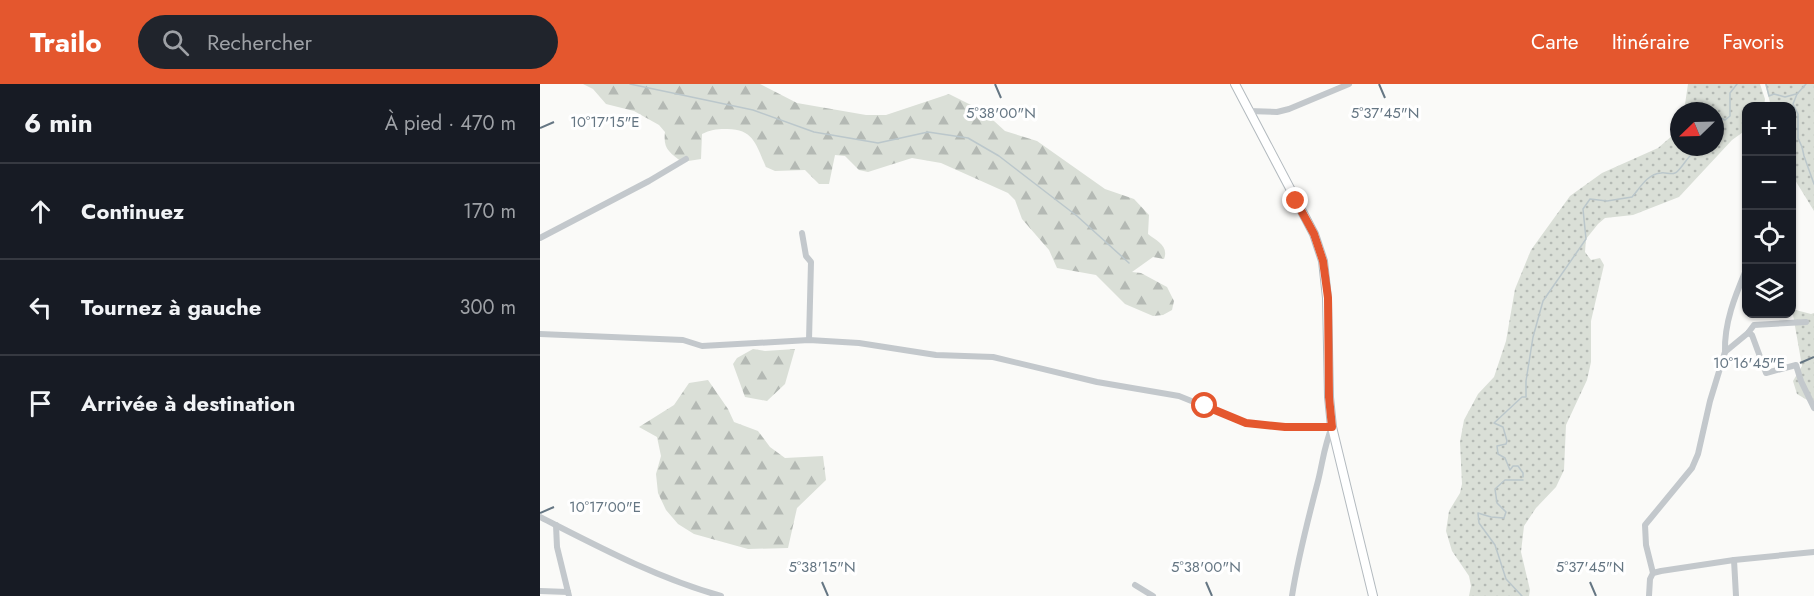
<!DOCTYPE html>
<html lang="fr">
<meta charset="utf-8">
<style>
:root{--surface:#171b24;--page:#20242c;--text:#f1f3f6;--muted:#9ea1a6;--line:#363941;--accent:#e4572e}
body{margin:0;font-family:Jost,sans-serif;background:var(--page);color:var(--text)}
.controls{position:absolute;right:18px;top:18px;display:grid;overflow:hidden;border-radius:12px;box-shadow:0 2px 4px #0004}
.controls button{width:54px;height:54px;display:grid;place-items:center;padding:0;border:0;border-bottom:2px solid var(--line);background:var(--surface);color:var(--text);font:30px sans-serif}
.compass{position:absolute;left:1130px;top:18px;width:54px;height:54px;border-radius:50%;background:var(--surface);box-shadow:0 2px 4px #0004;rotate:247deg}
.stop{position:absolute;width:18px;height:18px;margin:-14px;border:4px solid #e4572e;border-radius:50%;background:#fff}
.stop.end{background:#e4572e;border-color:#fff;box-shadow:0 2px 6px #0008}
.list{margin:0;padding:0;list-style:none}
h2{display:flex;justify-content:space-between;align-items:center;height:78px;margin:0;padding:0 24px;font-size:26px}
h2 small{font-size:20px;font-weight:400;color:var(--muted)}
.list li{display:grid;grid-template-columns:39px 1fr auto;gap:18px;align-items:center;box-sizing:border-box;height:96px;padding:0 24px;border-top:2px solid var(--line)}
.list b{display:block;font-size:22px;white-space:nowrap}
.list em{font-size:20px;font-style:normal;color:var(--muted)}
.icon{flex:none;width:33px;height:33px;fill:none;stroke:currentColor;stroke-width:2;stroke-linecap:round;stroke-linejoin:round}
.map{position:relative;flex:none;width:1274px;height:512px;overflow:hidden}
header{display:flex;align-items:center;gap:36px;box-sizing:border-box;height:84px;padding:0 30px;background:var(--accent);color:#fff}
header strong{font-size:28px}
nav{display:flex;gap:33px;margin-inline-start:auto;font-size:21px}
.search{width:420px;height:54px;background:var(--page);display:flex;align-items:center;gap:15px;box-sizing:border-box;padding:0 21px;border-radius:33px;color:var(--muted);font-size:22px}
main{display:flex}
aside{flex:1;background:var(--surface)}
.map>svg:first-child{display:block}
</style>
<header>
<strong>Trailo</strong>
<div class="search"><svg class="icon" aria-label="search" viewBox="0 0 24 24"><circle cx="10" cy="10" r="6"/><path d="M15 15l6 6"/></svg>Rechercher</div>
<nav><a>Carte</a><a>Itinéraire</a><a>Favoris</a></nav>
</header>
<main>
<aside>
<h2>6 min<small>À pied · 470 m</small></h2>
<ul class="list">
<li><svg class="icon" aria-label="ahead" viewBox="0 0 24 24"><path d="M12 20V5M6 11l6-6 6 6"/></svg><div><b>Continuez</b></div><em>170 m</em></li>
<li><svg class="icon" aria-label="left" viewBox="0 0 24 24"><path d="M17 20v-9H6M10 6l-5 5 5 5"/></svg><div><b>Tournez à gauche</b></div><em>300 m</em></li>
<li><svg class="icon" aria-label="arrive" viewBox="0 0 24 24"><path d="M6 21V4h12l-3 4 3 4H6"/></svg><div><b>Arrivée à destination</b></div></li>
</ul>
</aside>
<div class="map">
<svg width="1274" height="512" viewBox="0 0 1274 512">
<defs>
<pattern id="grass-dots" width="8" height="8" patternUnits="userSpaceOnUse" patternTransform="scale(1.5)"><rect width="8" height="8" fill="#dadfd7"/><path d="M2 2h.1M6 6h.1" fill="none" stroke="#b4b9b4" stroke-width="1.8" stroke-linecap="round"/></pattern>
<pattern id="forest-firs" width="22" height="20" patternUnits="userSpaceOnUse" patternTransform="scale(1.5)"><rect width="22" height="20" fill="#dadfd7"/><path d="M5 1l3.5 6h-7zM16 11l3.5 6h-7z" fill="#b4b9b4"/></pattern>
</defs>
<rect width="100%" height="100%" fill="#fafaf8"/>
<!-- grass -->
<g fill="url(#grass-dots)">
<polygon points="1148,0 1220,0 1225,15 1224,22 1206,22 1206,46 1192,56 1139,113 1093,131 1065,134 1058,140 1046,155 1045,168 1051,176 1060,174 1064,181 1051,237 1051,278 1047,296 1026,341 1024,386 1016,403 996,424 984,442 981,468 990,506 989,512 929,512 931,502 929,492 912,467 906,447 909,427 920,409 922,400 920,358 924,336 938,310 954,293 966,257 975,205 991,166 1030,112 1062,89 1118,64 1133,51 1139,38 1139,63 1175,63 1175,27 1144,27"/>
<polygon points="1225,0 1274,0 1274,127 1252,91 1252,22 1231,22"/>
<polygon points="1252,225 1271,230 1274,229 1274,320 1257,310 1253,297 1262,282"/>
</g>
<!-- forest -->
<g fill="url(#forest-firs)">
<path d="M43,0H220L257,19L326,31H346L409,10L443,27L465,47L497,57L565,105L594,115L609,131L608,150C617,157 629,162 624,175L613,173L592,188L601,189L627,203L634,217L632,226L623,231L613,232L585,220L556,191L517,184L509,166L482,135L475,116L468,109L401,79L372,74L328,88L319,86L305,72L295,71L289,100H279L265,86L235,87L226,83C216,61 214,44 185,45C176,45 170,46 162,50L161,75L142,78C129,68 123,65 125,48L119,41L94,27L66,20L53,5Z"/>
<polygon points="213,265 225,267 255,265 245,300 227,317 205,313 193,280 197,274"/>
<polygon points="168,296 188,325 194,338 218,347 230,363 245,374 283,372 286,396 257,424 248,464 208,465 154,450 138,440 126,426 118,409 116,390 121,372 117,353 99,343 134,321 149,299"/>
</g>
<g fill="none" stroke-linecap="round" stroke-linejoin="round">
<!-- stream -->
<g stroke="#bbc7cb" stroke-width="1.5">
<polyline points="90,0 213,26 274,48 338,59 388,48 428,54 459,72 537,132 589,179"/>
<polyline points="1226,0 1229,12 1234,10 1245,13 1256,10"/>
<polyline points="1266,0 1257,10 1253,20 1258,30 1258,54 1262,63 1264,72 1274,100"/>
<polyline points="1175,37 1179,33 1185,36 1190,32 1190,9 1197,0"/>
<path d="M983,393V389L978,382H973L970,386L965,374L958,370L957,362L966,360L967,357L963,343L954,339L982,313H986V297L993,253L1003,217L1046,155L1043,125L1050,115L1067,117L1092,113C1100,104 1107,90 1121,89C1125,88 1131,91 1135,89C1139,88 1147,74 1151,71V63"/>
<polyline points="982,512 966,495 955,461 939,439 938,429 951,433 964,434 966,428 957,419 955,405 965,396 983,396"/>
</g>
<!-- secondary casing -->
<g stroke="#b3babf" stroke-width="10">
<polyline id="secondary" points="695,0 774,150 783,177 787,214 789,313 792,343 833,512"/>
</g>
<!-- street -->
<g stroke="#c3c8cc" stroke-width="6">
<polyline points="709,27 737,28 749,25 809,0"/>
<polyline points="262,149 266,172 271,178 269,256"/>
<polyline points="0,154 109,97 146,75"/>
<polyline points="1208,249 1212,251 1226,289 1256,281 1261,297 1274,324"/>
<path d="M0,250L143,256L162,262L269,256L319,259L396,271L453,273L557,298L639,312L706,339L745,343H792C784,362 783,377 778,397C768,435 758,473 752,512"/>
<path d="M1185,268C1184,239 1195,212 1206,186"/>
<path d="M0,433C59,463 117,494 181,512"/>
<polyline points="16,441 17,463 29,512"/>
<polyline points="1194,476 1196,512"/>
<polyline points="1113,489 1106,461 1105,441 1152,384 1158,370 1170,317 1185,268 1208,249 1214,241 1266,238"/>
<polyline points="595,501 613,512"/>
<polyline points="0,507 28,508"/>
<polyline points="1109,512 1110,495 1113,489 1121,487 1194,476 1274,468"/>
</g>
<!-- secondary -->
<use href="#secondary" stroke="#fff" stroke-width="8"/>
</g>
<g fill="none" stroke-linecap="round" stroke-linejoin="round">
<!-- route -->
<polyline stroke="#e4572e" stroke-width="8" points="665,322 706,339 745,343 792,343 789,313 788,214 783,177 774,150 756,117"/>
</g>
<!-- ticks -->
<path fill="none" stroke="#657683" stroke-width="2" d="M455,0L461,14M839,0L845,14M0,44L14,38M1260,279L1274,273M0,429L14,423M282,498L288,512M666,498L672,512M1050,498L1056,512"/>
<g font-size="15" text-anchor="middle" fill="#657683" stroke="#fff" stroke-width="6" stroke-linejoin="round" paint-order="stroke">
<text x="461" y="34">5°38'00"N</text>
<text x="845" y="34">5°37'45"N</text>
<text x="65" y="43">10°17'15"E</text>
<text x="1209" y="284">10°16'45"E</text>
<text x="65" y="428">10°17'00"E</text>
<text x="282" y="488">5°38'15"N</text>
<text x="666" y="488">5°38'00"N</text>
<text x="1050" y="488">5°37'45"N</text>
</g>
</svg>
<div class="controls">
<button>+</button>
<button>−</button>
<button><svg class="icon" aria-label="locate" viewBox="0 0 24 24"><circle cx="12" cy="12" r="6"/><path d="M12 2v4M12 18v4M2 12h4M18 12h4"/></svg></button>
<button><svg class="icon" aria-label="layers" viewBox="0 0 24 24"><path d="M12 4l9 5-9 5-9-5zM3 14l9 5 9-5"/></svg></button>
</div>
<svg class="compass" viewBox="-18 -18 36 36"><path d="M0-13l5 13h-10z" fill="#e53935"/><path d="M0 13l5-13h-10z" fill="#9ea1a6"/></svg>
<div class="stop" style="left:665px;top:322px"></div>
<div class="stop end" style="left:756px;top:117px"></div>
</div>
</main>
